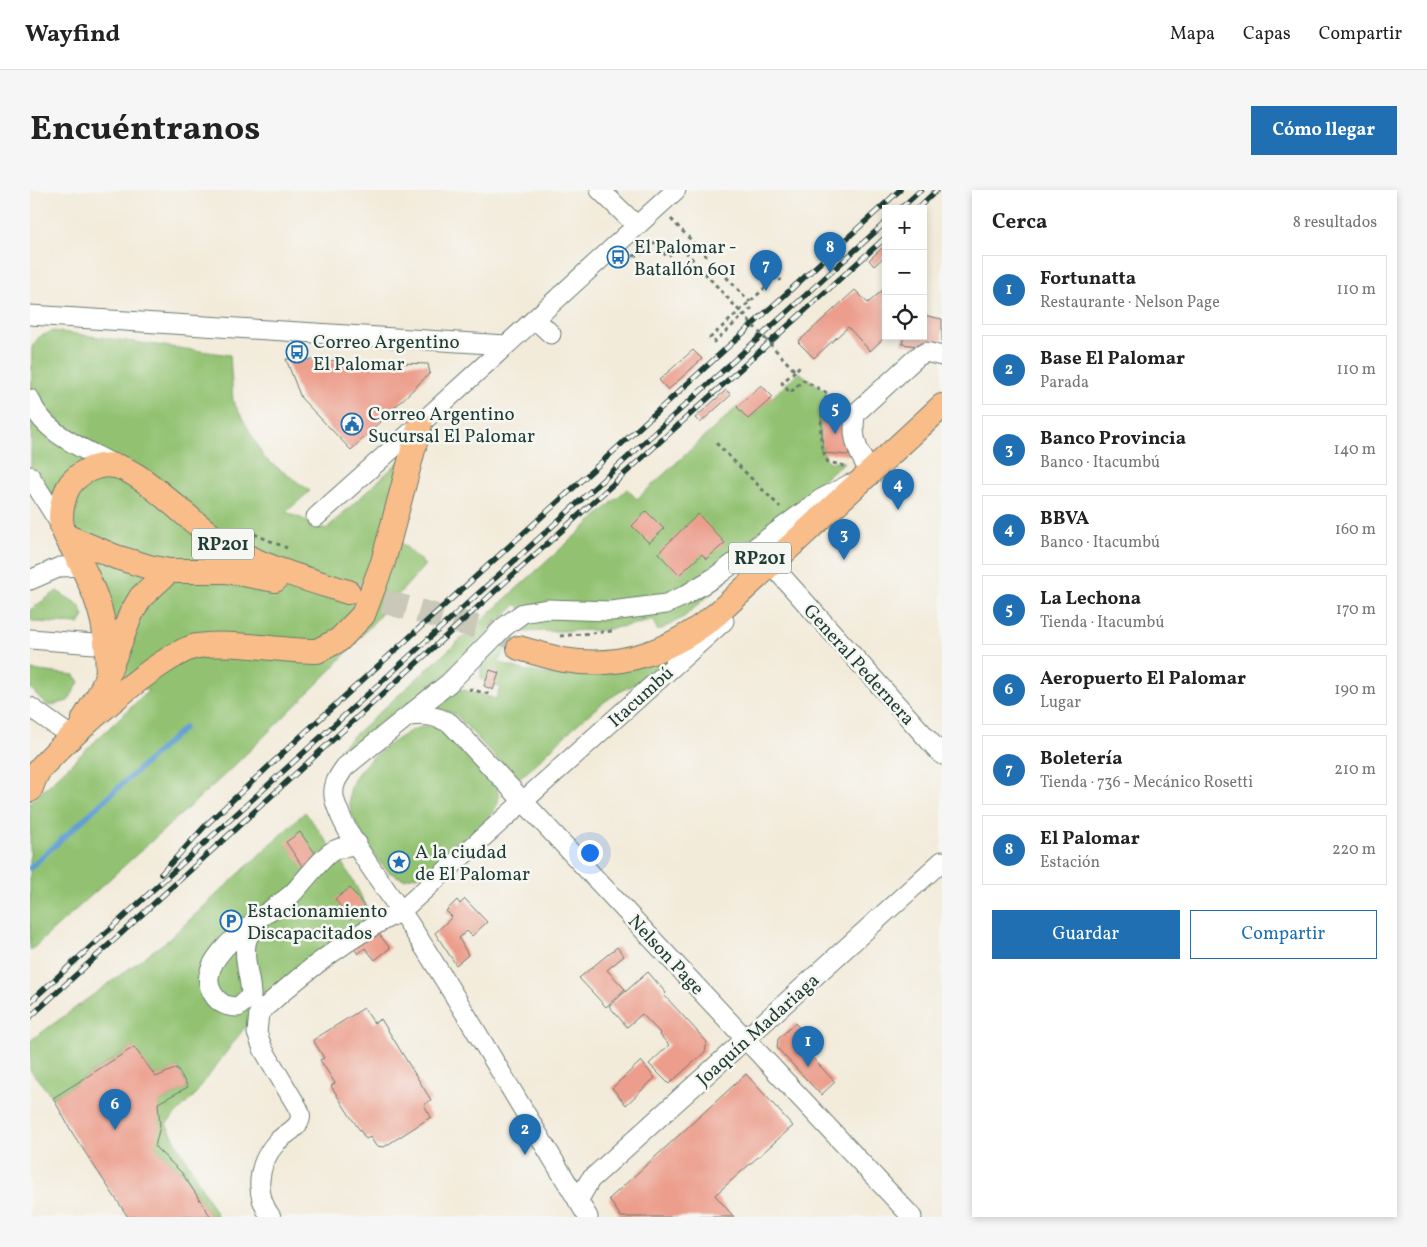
<!DOCTYPE html>
<html lang="es">
<meta charset="utf-8">
<style>
:root{--surface:#fff;--page:#f6f6f6;--text:#222;--muted:#767676;--line:#e0e0e0;--accent:#1f6fb2}
body{margin:0;font-family:Vollkorn,serif;background:var(--page);color:var(--text)}
.controls{position:absolute;right:15px;top:15px;display:grid;overflow:hidden;border-radius:0px;box-shadow:0 2px 8px #0003}
.controls button{width:45px;height:45px;display:grid;place-items:center;padding:0;border:0;border-bottom:1px solid var(--line);background:var(--surface);color:var(--text);font:25px sans-serif}
.you{position:absolute;left:559px;top:662px;width:18px;height:18px;margin:-12px;border:4px solid #fff;border-radius:50%;background:#1a73e8;box-shadow:0 0 0 8px #1a73e833}
.badge{display:grid;place-items:center;width:32px;height:32px;border-radius:50%;background:var(--accent);color:#fff;font-size:16px;font-weight:700}
.pin{position:absolute;translate:-50% -41px;filter:drop-shadow(0 1px 2px #0008)}
.pin::after{content:'';position:absolute;top:26px;width:18px;height:15px;background:inherit;clip-path:polygon(0 0,100% 0,50% 100%)}
.list{margin:0;padding:0;list-style:none}
h2{display:flex;justify-content:space-between;align-items:center;height:65px;margin:0;padding:0 20px;font-size:21px}
h2 small{font-size:16px;font-weight:400;color:var(--muted)}
.list li{display:grid;grid-template-columns:32px 1fr auto;gap:15px;align-items:center;box-sizing:border-box;height:70px;margin:0 10px 10px;padding:0 10px;border:1px solid var(--line);border-radius:0px}
.list b{display:block;font-size:19px;white-space:nowrap}
.list p{margin:0;font-size:16px;white-space:nowrap;color:var(--muted)}
.list em{font-size:16px;font-style:normal;color:var(--muted)}
.actions{display:flex;gap:10px;padding:15px 20px}
.actions a{flex:1;padding:11px 0;border:1px solid var(--accent);border-radius:0px;text-align:center;font-size:18px;color:var(--accent)}
.actions .main{background:var(--accent);color:#fff}
.icon{flex:none;width:28px;height:28px;fill:none;stroke:currentColor;stroke-width:2;stroke-linecap:round;stroke-linejoin:round}
.map{position:relative;flex:none;width:912px;height:1027px;overflow:hidden;border-radius:0px}
header{display:flex;align-items:center;gap:30px;box-sizing:border-box;height:70px;padding:0 25px;background:var(--surface);border-bottom:1px solid var(--line)}
header strong{font-size:24px}
nav{display:flex;gap:28px;margin-inline-start:auto;font-size:18px}
.intro{display:flex;align-items:center;justify-content:space-between;box-sizing:border-box;height:120px;padding:0 30px}
h1{margin:0;font-size:35px}
.button{padding:12px 22px;border-radius:0px;background:var(--accent);color:#fff;font-size:18px;font-weight:700}
main{display:flex;gap:30px;padding:0 30px}
aside{flex:1;background:var(--surface);border-radius:0px;box-shadow:0 2px 8px #0003}
.map>svg:first-child{display:block}
</style>
<header>
<strong>Wayfind</strong>
<nav><a>Mapa</a><a>Capas</a><a>Compartir</a></nav>
</header>
<div class="intro"><h1>Encuéntranos</h1><a class="button">Cómo llegar</a></div>
<main>
<div class="map">
<svg width="912" height="1027" viewBox="0 0 912 1027">
<rect width="100%" height="100%" fill="#f6f6f2"/>
<filter id="ink" filterUnits="userSpaceOnUse"><feTurbulence type="fractalNoise" baseFrequency=".02" numOctaves="2"/><feDisplacementMap in="SourceGraphic" scale="10" xChannelSelector="R" yChannelSelector="G"/><feConvolveMatrix kernelMatrix="1 2 1 2 8 2 1 2 1" color-interpolation-filters="sRGB"/></filter>
<filter id="wash" filterUnits="userSpaceOnUse"><feTurbulence type="fractalNoise" baseFrequency=".0096" numOctaves="4" result="noise"/><feDisplacementMap in="SourceGraphic" scale="20" xChannelSelector="R" yChannelSelector="G"/><feGaussianBlur stdDeviation="1.12" result="paint"/><feColorMatrix in="noise" values="0 0 0 0 0 0 0 0 0 0 0 0 0 0 0 0 0 1.4 0 .05"/><feComposite in="paint" operator="in"/></filter>
<g filter="url(#wash)">
<rect width="100%" height="100%" fill="#f3ebda"/>
<!-- green -->
<g fill="#92c271" stroke="#588052">
<polygon points="23,141 200,165 203,211 234,268 280,301 256,322 296,339 373,268 353,346 372,353 395,375 299,482 201,579 0,761 0,613 118,501 95,488 95,459 1,280 2,157 9,147"/>
<path d="M769,182L797,203C791,225 786,251 798,272H814L734,339L658,393L624,409L493,423L487,414C466,433 448,455 428,474C392,507 347,529 314,565L309,559L597,299L607,309L707,217L719,229Z"/>
<path d="M713,375L654,427L628,441L623,431L573,440L485,442L468,472L493,480L523,485L579,483L665,450L621,491C581,493 526,556 496,583L488,588L480,583L425,524L409,519L405,516L422,501L430,499L466,509L470,497L451,489V475L482,439L502,427L637,418Z"/>
<polygon points="27,401 49,415 54,426 49,434 4,432 0,429 0,420"/>
<polygon points="0,480 44,485 49,492 38,511 18,516 0,498"/>
<path d="M396,536L405,537L413,542C425,554 464,589 468,602C470,612 466,620 459,627L399,682L374,689C355,683 349,672 339,656C310,612 311,590 356,557C369,548 380,539 396,536Z"/>
<path d="M275,622C296,650 336,700 340,734L232,814L163,907L136,934L188,1027H181L152,983L125,957L128,913L158,897L148,878L126,887L103,857L23,908L0,880V851L138,750Z"/>
</g>
<g fill="none" stroke-linecap="round" stroke-linejoin="round">
<!-- stream -->
<polyline stroke="#609fd2" stroke-width="5.5" points="0,678 154,538"/>
</g>
<g id="blocks">
<!-- building -->
<g fill="#ec9d8b">
<polygon points="856,54 856,65 844,76 839,70"/>
<polygon points="855,98 856,146 840,161 818,137 784,168 768,152 825,100 838,113"/>
<polygon points="893,125 912,129 912,159 872,154 874,146 893,146"/>
<polygon points="663,160 672,169 638,200 629,190"/>
<polygon points="256,169 398,174 400,183 321,260 271,208"/>
<polygon points="731,195 743,207 718,229 707,217"/>
<polygon points="696,200 701,205 670,233 665,228"/>
<polygon points="818,224 819,265 793,263 791,225"/>
<polygon points="616,321 634,339 619,353 602,336"/>
<polygon points="668,324 695,353 676,369 672,364 649,385 628,363"/>
<polygon points="460,480 469,483 463,500 454,496"/>
<polygon points="270,642 290,670 275,680 256,652"/>
<polygon points="320,698 336,718 320,729 305,709"/>
<polygon points="435,709 457,732 442,746 437,741 429,748 438,765 426,775 405,743 422,727 416,721 427,710 430,714"/>
<polygon points="345,739 360,758 345,770 335,758 328,764 323,757"/>
<polygon points="587,757 594,766 577,780 595,799 576,817 549,788"/>
<polygon points="618,782 636,803 634,805 677,852 675,862 639,894 619,874 639,855 629,844 630,843 612,824 597,837 579,816"/>
<polygon points="334,818 344,833 351,829 401,910 394,915 401,927 354,957 346,956 340,947 336,949 320,926 301,896 305,893 290,870 294,868 283,850"/>
<polygon points="765,833 785,855 777,862 805,892 791,905 747,858 748,849"/>
<polygon points="104,857 126,887 147,878 158,897 128,913 130,936 125,957 152,983 181,1027 98,1027 43,944 23,908"/>
<polygon points="611,871 625,888 596,915 582,898"/>
<polygon points="716,884 763,936 685,1005 704,1027 591,1027 579,1009"/>
</g>
</g>
</g>
<g filter="url(#ink)">
<use href="#blocks" fill-opacity="0" stroke="#697a6e" stroke-width="1"/>
<g fill="none" stroke-linecap="round" stroke-linejoin="round">
<!-- major-tunnel -->
<polyline stroke="#c9c8b9" stroke-width="24" stroke-dasharray="24 12" stroke-linecap="butt" points="319,402 491,449"/>
<!-- minor casing -->
<g stroke="#697a6e" stroke-width="21">
<g id="minor">
<polyline points="570,0 607,36"/>
<polyline points="0,125 476,155"/>
<polyline points="505,129 521,144"/>
<path d="M0,209C12,244 56,259 86,276"/>
<path d="M840,281C828,264 820,244 826,223L887,167L896,162L912,166"/>
<polyline points="0,286 32,337"/>
<polyline points="286,327 390,234 646,0"/>
<polyline points="748,382 912,565"/>
<polyline points="0,390 30,377 53,376"/>
<polyline points="0,449 77,455"/>
<polyline points="0,517 42,547"/>
<path d="M379,526C395,524 406,526 420,533L882,1027"/>
<path d="M228,729C224,737 217,746 216,754C213,772 221,788 221,806L208,817C197,817 189,814 183,804C159,767 240,723 262,704C272,694 294,664 305,660C312,657 320,656 327,653"/>
<polyline points="548,1011 560,990 912,671"/>
<path d="M241,1027C224,1004 227,975 246,953C252,945 265,941 269,932C272,927 270,923 268,918L233,859L227,843L229,823C272,783 318,747 371,721L694,431"/>
<path d="M558,1027C499,931 443,833 382,738C360,703 316,649 305,611C301,597 307,588 315,577L419,493L474,437L493,423L517,419L581,421L636,414L654,406L685,387L791,309L820,294"/>
</g>
</g>
<!-- major casing -->
<g stroke="#697a6e" stroke-width="26">
<g id="major">
<polyline points="38,347 86,367 119,377 139,381 196,381 245,390"/>
<path d="M489,458C504,462 519,467 534,470C591,480 644,460 688,423L912,216"/>
<path d="M78,485C77,442 73,419 54,380C50,369 33,345 32,336C29,323 34,299 44,290C54,280 70,273 85,276C114,281 167,340 198,357C235,378 277,389 318,402"/>
<polyline points="54,529 71,501 101,424 111,407 139,381"/>
<path d="M0,600C3,593 5,585 10,579C33,551 135,460 168,456C207,451 248,461 287,461L309,450L333,425L353,372L390,234"/>
</g>
</g>
<!-- path -->
<g stroke="#697a6e" stroke-width="3" stroke-dasharray="4 4" stroke-linecap="butt">
<polyline points="641,29 720,112"/>
<polyline points="603,66 612,64 625,52 637,67 650,55 669,77"/>
<polyline points="722,118 684,152 680,148 748,86 751,91"/>
<path d="M765,181L752,193L760,203L773,190L797,203C791,225 786,251 798,272L815,276"/>
<polyline points="686,253 750,317"/>
<polyline points="217,341 257,358"/>
<polyline points="530,446 583,441"/>
<polyline points="439,499 459,504"/>
</g>
<!-- minor -->
<use href="#minor" stroke="#fff" stroke-width="19"/>
<!-- major -->
<use href="#major" stroke="#f8bd89" stroke-width="24"/>
<!-- rail casing -->
<g stroke="#1f3d34" stroke-width="5.5">
<g id="rail">
<polyline points="870,19 891,0"/>
<polyline points="887,19 907,0"/>
<polyline points="131,684 176,635 270,547 870,0"/>
<polyline points="0,812 856,32"/>
<polyline points="0,827 475,392 856,47"/>
</g>
</g>
<!-- rail -->
<use href="#rail" stroke="#f6f6f2" stroke-width="4" stroke-dasharray="11" stroke-linecap="butt"/>
<!-- path-bridge -->
<polyline stroke="#697a6e" stroke-width="3" stroke-dasharray="4 4" stroke-linecap="butt" points="669,77 765,181 770,176"/>
</g>
</g>
<!-- icons -->
<defs>
<g id="bus-ring" transform="scale(1.125)"><circle r="9.5" fill="#f6f6f2" stroke="#1f6fb2" stroke-width="1.5"/><path d="M-5-6H5V4H4V6H2V4H-2V6H-4V4H-5ZM-3.5-4V0h7V-4ZM-3.5 1.2v1.5H-2V1.2ZM2 1.2v1.5H3.5V1.2Z" fill="#1f6fb2"/></g>
<g id="civic-ring" transform="scale(1.125)"><circle r="9.5" fill="#f6f6f2" stroke="#1f6fb2" stroke-width="1.5"/><path d="M-.6-6.5H3V-4.5H.6V-3L4-1V1h2V6H-6V1h2V-1L-.6-3ZM-1.2 2.5V6h2.4V2.5Z" fill="#1f6fb2"/></g>
<g id="sight-ring" transform="scale(1.125)"><circle r="9.5" fill="#f6f6f2" stroke="#1f6fb2" stroke-width="1.5"/><path d="M0-6L1.8-2.2L6-1.7L2.9 1.2L3.7 5.4L0 3.3L-3.7 5.4L-2.9 1.2L-6-1.7L-1.8-2.2Z" fill="#1f6fb2"/></g>
<g id="parking-ring" transform="scale(1.125)"><circle r="9.5" fill="#f6f6f2" stroke="#1f6fb2" stroke-width="1.5"/><path d="M-3.5-5.5H1a3.5 3.5 0 0 1 0 7H-1V5.5H-3.5ZM-1-3.4V-.6H.8a1.4 1.4 0 0 0 0-2.8Z" fill="#1f6fb2"/></g>
</defs>
<g fill-rule="evenodd">
<use href="#bus-ring" x="588" y="67"/>
<use href="#bus-ring" x="267" y="162"/>
<use href="#civic-ring" x="322" y="234"/>
<use href="#sight-ring" x="369" y="672"/>
<use href="#parking-ring" x="201" y="731"/>
</g>
<g text-anchor="middle" stroke-width="5" stroke-linejoin="round" paint-order="stroke">
<!-- shield labels -->
<g fill="#f6f6f2" stroke="#60746d" stroke-width="1">
<rect x="162" y="338.5" width="62" height="31" rx="4"/>
<rect x="699" y="352.5" width="62" height="31" rx="4"/>
</g>
<g font-size="18" font-weight="bold" fill="#1f3d34">
<text x="193" y="360">RP201</text>
<text x="730" y="374">RP201</text>
</g>
<!-- poi labels -->
<g font-size="19" fill="#1f3d34" stroke="#f6f6f2" text-anchor="start">
<text x="604" y="63">El Palomar -<tspan x="604" dy="22">Batallón 601</tspan></text>
<text x="283" y="158">Correo Argentino<tspan x="283" dy="22">El Palomar</tspan></text>
<text x="338" y="230">Correo Argentino<tspan x="338" dy="22">Sucursal El Palomar</tspan></text>
<text x="385" y="668">A la ciudad<tspan x="385" dy="22">de El Palomar</tspan></text>
<text x="217" y="727">Estacionamiento<tspan x="217" dy="22">Discapacitados</tspan></text>
</g>
<!-- street labels -->
<g font-size="19" fill="#1f3d34" stroke="#f6f6f2">
<text transform="translate(830 474) rotate(48)" y="7">General Pedernera</text>
<text transform="translate(610 506) rotate(-42)" y="7">Itacumbú</text>
<text transform="translate(637 764) rotate(47)" y="7">Nelson Page</text>
<text transform="translate(727 839) rotate(-42)" y="7">Joaquín Madariaga</text>
</g>
</g>
</svg>
<div class="controls">
<button>+</button>
<button>−</button>
<button><svg class="icon" aria-label="locate" viewBox="0 0 24 24"><circle cx="12" cy="12" r="6"/><path d="M12 2v4M12 18v4M2 12h4M18 12h4"/></svg></button>
</div>
<div class="you"></div>
<div class="pin badge" style="left:778px;top:877px">1</div>
<div class="pin badge" style="left:495px;top:965px">2</div>
<div class="pin badge" style="left:814px;top:370px">3</div>
<div class="pin badge" style="left:868px;top:320px">4</div>
<div class="pin badge" style="left:805px;top:244px">5</div>
<div class="pin badge" style="left:85px;top:940px">6</div>
<div class="pin badge" style="left:736px;top:101px">7</div>
<div class="pin badge" style="left:800px;top:83px">8</div>
</div>
<aside>
<h2>Cerca<small>8 resultados</small></h2>
<ul class="list">
<li><span class="badge">1</span><div><b>Fortunatta</b><p>Restaurante · Nelson Page</p></div><em>110 m</em></li>
<li><span class="badge">2</span><div><b>Base El Palomar</b><p>Parada</p></div><em>110 m</em></li>
<li><span class="badge">3</span><div><b>Banco Provincia</b><p>Banco · Itacumbú</p></div><em>140 m</em></li>
<li><span class="badge">4</span><div><b>BBVA</b><p>Banco · Itacumbú</p></div><em>160 m</em></li>
<li><span class="badge">5</span><div><b>La Lechona</b><p>Tienda · Itacumbú</p></div><em>170 m</em></li>
<li><span class="badge">6</span><div><b>Aeropuerto El Palomar</b><p>Lugar</p></div><em>190 m</em></li>
<li><span class="badge">7</span><div><b>Boletería</b><p>Tienda · 736 - Mecánico Rosetti</p></div><em>210 m</em></li>
<li><span class="badge">8</span><div><b>El Palomar</b><p>Estación</p></div><em>220 m</em></li>
</ul>
<div class="actions"><a class="main">Guardar</a><a>Compartir</a></div>
</aside>
</main>
